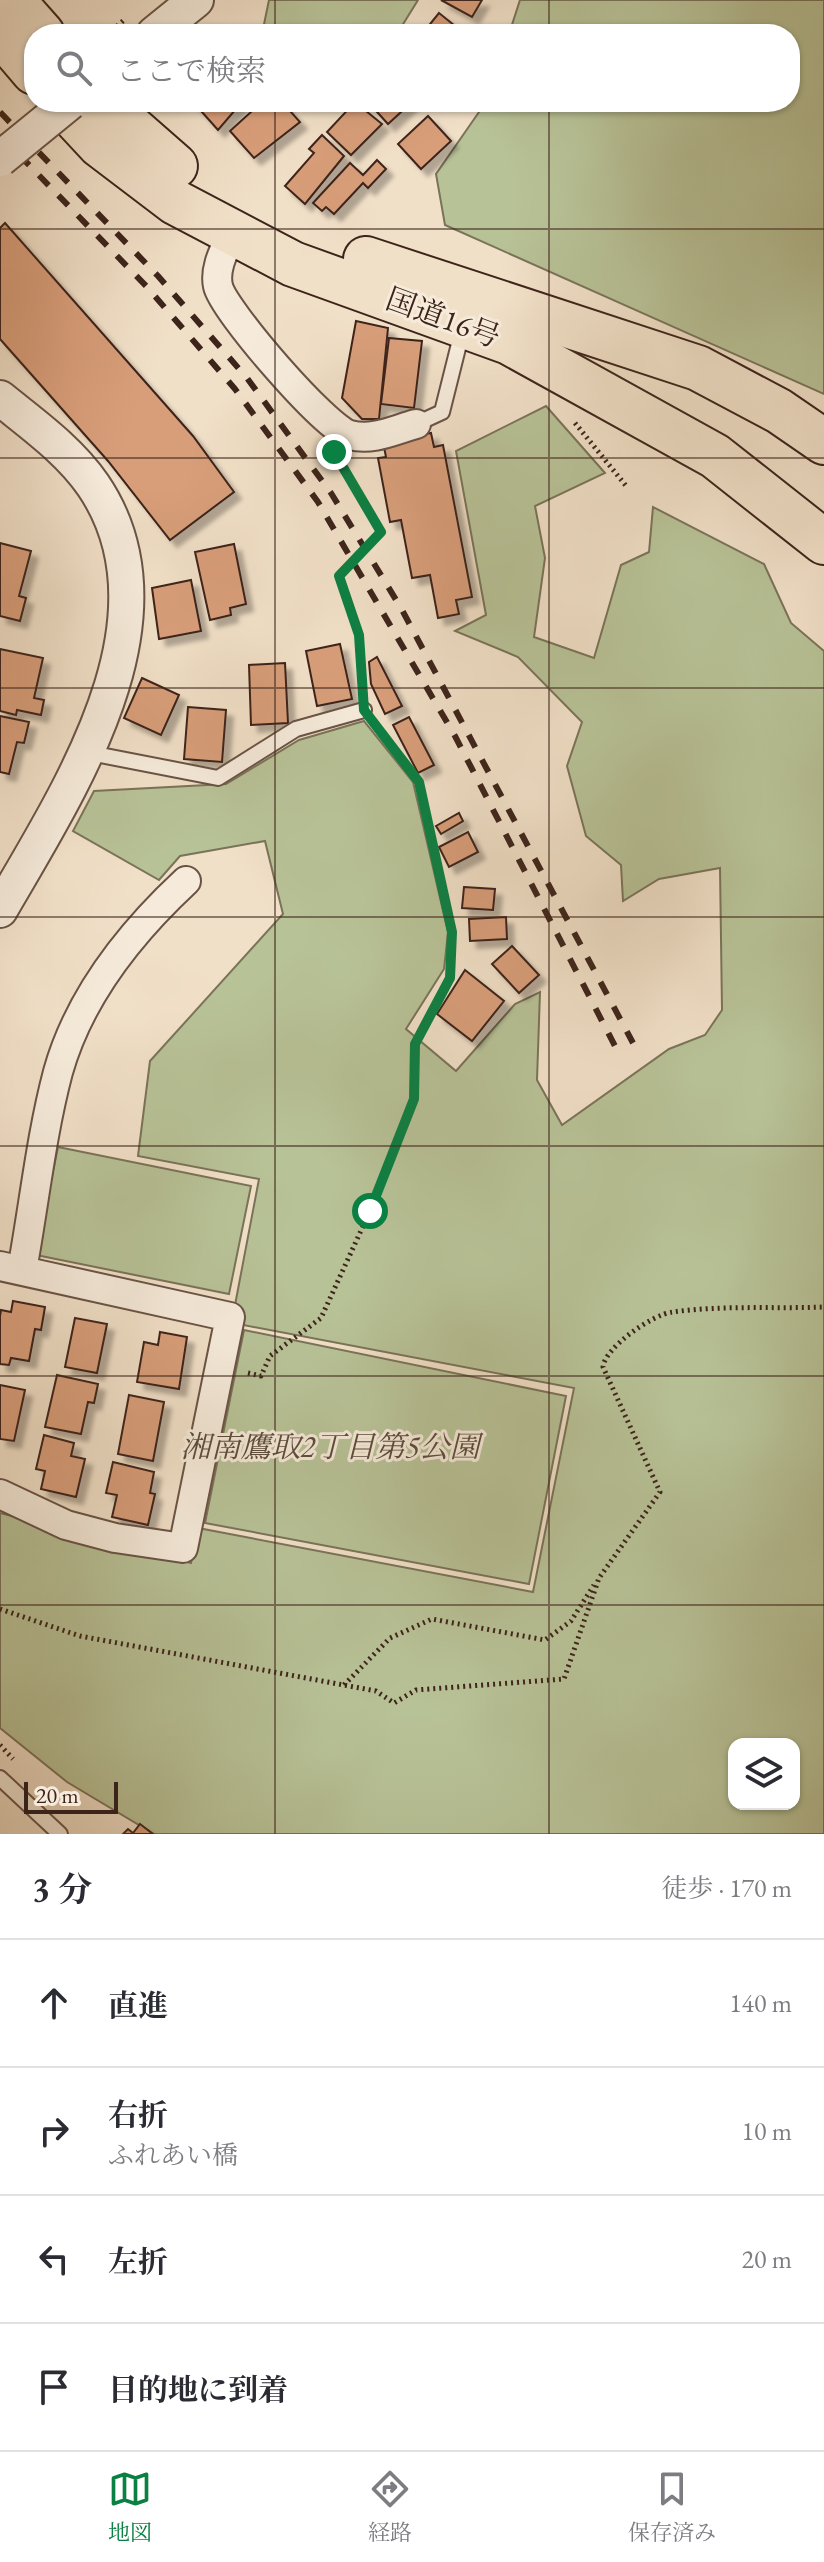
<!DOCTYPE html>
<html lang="ja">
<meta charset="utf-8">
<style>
:root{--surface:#fff;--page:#f2f2f3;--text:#2b2b33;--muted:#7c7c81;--line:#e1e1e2;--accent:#0b8043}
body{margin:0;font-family:"EB Garamond","Noto Serif JP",serif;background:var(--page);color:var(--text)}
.controls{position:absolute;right:24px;bottom:24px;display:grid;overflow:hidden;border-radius:16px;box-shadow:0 2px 6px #0004}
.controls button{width:72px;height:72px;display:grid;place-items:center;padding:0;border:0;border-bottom:2px solid var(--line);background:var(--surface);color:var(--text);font:40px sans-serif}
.scale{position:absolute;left:24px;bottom:20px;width:94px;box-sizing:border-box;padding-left:8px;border:4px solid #3d241b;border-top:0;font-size:22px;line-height:28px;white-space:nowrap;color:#3d241b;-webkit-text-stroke:6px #f6ebdb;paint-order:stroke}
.stop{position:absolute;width:24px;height:24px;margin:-18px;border:6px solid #0b8043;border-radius:50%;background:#fff}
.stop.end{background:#0b8043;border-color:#fff;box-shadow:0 2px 8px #0008}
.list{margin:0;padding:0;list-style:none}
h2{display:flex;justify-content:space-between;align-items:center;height:104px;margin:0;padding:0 32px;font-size:34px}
h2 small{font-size:26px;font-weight:400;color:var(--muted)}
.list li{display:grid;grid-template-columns:52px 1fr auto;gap:24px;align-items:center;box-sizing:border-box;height:128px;padding:0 32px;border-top:2px solid var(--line)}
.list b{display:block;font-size:30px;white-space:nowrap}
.list p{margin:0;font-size:26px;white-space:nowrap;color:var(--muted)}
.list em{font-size:26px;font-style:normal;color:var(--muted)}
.icon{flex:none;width:44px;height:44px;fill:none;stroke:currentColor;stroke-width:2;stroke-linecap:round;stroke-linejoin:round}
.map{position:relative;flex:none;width:824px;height:1834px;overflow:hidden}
.search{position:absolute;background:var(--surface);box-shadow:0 2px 6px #0004;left:24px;right:24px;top:24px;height:88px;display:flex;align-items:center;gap:20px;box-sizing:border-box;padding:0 28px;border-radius:32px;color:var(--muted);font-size:30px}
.sheet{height:616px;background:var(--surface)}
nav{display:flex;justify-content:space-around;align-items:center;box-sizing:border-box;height:112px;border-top:2px solid var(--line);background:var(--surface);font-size:22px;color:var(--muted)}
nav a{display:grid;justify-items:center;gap:4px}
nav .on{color:var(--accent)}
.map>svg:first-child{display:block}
</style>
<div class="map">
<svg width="824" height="1834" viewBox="0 0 824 1834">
<defs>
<filter id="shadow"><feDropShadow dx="7" dy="7" stdDeviation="2" flood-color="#0004"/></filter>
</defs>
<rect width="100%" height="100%" fill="#f1e0c8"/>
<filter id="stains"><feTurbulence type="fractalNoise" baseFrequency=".0025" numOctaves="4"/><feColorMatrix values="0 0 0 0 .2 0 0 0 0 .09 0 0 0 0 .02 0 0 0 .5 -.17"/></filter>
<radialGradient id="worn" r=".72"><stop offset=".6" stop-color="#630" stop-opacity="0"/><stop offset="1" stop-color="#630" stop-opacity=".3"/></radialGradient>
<!-- green -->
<g fill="#b8c297" stroke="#7a7359" stroke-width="2" fill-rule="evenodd">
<polygon points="269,0 418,0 397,34 262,34"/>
<polygon points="520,0 824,0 824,394 445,225 436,174 486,102 790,102 790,34 509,34"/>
<path d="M546,406L605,473L535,506L545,558L534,637L594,658L621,565L649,552L653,507L764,564L791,623L824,651V1834H154L67,1782L0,1728V1513L191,1563L198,1528L533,1592L574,1388L238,1324L235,1305L259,1179L138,1156L150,1061L283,914L265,841L180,856L159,880L73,831L94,791L226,784L299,740L364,721L413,782L448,932L444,969L406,1029L456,1071L515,1004L540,992L537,1080L562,1125L669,1049L705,1035L722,1010L720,868L659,879L623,901L621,865L586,836L567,766L582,722L518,657L455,631L486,615L456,451ZM734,1744H794V1804H734Z"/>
<polygon points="58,1147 251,1186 229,1294 36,1255"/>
<polygon points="244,1330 566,1396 529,1584 205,1523"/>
</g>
<!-- building -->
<g fill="#d89e7a" stroke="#3d241b" stroke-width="2" filter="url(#shadow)">
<polygon points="441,0 482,0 472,17"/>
<polygon points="439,13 465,34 422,34"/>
<polygon points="193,102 242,102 218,130"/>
<polygon points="262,102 282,102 300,122 254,158 230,131"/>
<polygon points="355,102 382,124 351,155 327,132"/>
<polygon points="368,102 412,102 388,124"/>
<polygon points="428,116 451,141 421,169 398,144"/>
<polygon points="322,135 344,156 305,204 285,186 314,153 309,149"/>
<polygon points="377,160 386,169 368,188 363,183 334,214 326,207 322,211 313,203 350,163 363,175"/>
<polygon points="5,223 193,436 234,492 170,540 108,461 0,339 0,228"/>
<polygon points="356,321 388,328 379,419 362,419 342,398"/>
<polygon points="389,338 422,341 414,408 381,404"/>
<polygon points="431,433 434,447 443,445 472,597 456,600 459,614 438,618 430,575 412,578 401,520 390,522 378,458 386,457 383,442"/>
<polygon points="0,543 31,551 19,596 26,598 20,621 0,616"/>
<polygon points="234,544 246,604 230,608 231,615 210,620 195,552"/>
<polygon points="191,580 201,631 159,639 152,588"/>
<polygon points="340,644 352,699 317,706 306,651"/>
<polygon points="0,649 43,658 34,698 44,700 41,715 17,710 16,715 0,711"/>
<polygon points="377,657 402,706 385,714 371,684 369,662"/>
<polygon points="285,663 288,723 251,725 249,665"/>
<polygon points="142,678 179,695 161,735 124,718"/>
<polygon points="188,707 226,710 222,762 184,759"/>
<polygon points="0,716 29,722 24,743 17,742 9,774 0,772"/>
<polygon points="409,717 434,765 418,773 393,725"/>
<polygon points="459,813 463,821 441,834 436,826"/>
<polygon points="468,832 478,852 449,867 439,847"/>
<polygon points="464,887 495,889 493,910 462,908"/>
<polygon points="506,917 507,939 470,941 469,919"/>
<polygon points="512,946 539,975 519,993 492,964"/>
<polygon points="465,970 504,1001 472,1041 437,1014"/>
<polygon points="13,1301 45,1307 41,1330 35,1329 29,1361 11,1358 9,1365 0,1364 0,1316 1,1310 11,1312"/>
<polygon points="75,1318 107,1324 97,1373 65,1367"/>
<polygon points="160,1332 187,1337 179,1389 137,1382 144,1342 158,1345"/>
<polygon points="57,1375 98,1384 94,1403 88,1402 81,1434 45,1427"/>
<polygon points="0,1385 25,1390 14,1441 0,1439"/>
<polygon points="129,1395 164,1402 153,1461 118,1454"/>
<polygon points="44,1435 74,1443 71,1456 85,1459 76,1497 41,1489 45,1471 36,1469"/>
<polygon points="113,1462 154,1472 150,1493 155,1494 148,1525 112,1517 117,1495 106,1493"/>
<polygon points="140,1824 153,1834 123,1834 128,1829 133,1833"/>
</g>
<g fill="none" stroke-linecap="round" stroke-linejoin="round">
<!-- service casing -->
<g stroke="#6a5346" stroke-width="18">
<g id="service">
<polyline points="416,424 442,412 462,332"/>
<polyline points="85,752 218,778 296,729 364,710"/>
<polyline points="0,1778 60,1834"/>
</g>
</g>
<!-- minor casing -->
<g stroke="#6a5346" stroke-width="32">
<g id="minor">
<path d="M232,233C225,249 214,268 218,286C223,310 327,430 350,435C373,441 394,430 416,424"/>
<polyline points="0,1266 230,1317 183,1548 115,1538 66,1525 0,1494"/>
<path d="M22,1270C34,1205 41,1136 58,1072C79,997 130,933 186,881"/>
</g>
</g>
<!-- tertiary casing -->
<g stroke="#6a5346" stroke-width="38">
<g id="tertiary">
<polyline points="154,34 196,0"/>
<path d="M0,398C32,424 69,450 93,485C184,618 68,792 0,910"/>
</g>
</g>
<!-- trunk casing -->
<g stroke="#3d241b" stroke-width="48">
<g id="trunk">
<polyline points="12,0 42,34"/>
<polyline points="0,32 34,72"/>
<polyline points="60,102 100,145 175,202 293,264 509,342 715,456 824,542"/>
<polyline points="102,102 175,166"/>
<polyline points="366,259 698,368 779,411 824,442"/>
</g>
</g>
<!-- path -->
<g stroke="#3d241b" stroke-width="5" stroke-dasharray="2 4" stroke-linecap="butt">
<polyline points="108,34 124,20"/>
<polyline points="575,423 627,487"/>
<polyline points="340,462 381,532"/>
<polyline points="339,576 359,635 363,691"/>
<polyline points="248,1373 261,1376 270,1356 321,1318 370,1211 414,1099 415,1044 450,978 452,932 419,782 376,725"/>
<path d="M0,1609L80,1636L376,1691L394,1703L416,1690L564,1679L599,1578L660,1492L603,1367C605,1347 653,1314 673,1312C722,1305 775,1309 824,1307"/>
<polyline points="344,1685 390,1638 432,1619 545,1640 571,1621 594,1585"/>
<polyline points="0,1745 13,1759"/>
</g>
<!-- service -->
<use href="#service" stroke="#f6ebdb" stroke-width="14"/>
<!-- minor -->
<use href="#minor" stroke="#f6ebdb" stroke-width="28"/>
<!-- tertiary -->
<use href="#tertiary" stroke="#f6ebdb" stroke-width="34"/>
<!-- trunk -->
<use href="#trunk" stroke="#f1e0c8" stroke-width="44"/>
<!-- rail -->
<g stroke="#3d241b" stroke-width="6" stroke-dasharray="14 14" stroke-linecap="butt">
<polyline points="0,112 158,276 247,378 331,493 401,608 633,1043"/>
<polyline points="0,135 147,287 235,389 318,502 455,736 617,1050"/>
</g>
<!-- tertiary-bridge casing -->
<g stroke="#6a5346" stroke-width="38" stroke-linecap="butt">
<polyline id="tertiary-bridge" points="0,159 70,102"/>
</g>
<!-- path-bridge -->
<polyline stroke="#3d241b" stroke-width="5" stroke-dasharray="2 4" stroke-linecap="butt" points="339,576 381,532"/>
<!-- tertiary-bridge -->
<use href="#tertiary-bridge" stroke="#f6ebdb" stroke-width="34"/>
</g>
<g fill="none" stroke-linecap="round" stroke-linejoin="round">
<!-- route -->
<polyline stroke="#0b8043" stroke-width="10" points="334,452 381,532 339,576 359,635 364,710 419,782 452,932 450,978 415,1044 414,1099 370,1211"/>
</g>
<!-- grid -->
<path fill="none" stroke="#3d241b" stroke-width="2" stroke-opacity="0.55" d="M275,0V34M549,0V34M275,102V1834M549,102V1834M0,229H824M0,458H824M0,688H824M0,917H824M0,1146H824M0,1376H824M0,1605H824"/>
<g text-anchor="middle" stroke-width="6" stroke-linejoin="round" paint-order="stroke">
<!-- street labels -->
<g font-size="30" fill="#3d241b" stroke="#f6ebdb">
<text transform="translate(443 318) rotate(20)" y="10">国道16号</text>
</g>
<!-- park labels -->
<g font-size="30" font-style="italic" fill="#5c4c3a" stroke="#f6ebdb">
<text x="330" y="1457">湘南鷹取2丁目第5公園</text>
</g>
</g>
<rect width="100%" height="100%" filter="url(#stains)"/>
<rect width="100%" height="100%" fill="url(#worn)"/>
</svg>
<div class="controls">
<button><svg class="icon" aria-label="layers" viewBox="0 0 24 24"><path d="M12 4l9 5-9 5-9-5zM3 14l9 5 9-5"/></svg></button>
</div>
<div class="scale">20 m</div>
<div class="stop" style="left:370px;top:1211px"></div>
<div class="stop end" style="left:334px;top:452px"></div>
<div class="search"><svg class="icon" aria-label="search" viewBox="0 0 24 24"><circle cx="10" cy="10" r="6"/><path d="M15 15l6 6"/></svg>ここで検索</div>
</div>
<section class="sheet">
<h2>3 分<small>徒歩 · 170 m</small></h2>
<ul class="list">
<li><svg class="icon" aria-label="ahead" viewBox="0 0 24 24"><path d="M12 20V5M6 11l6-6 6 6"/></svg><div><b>直進</b></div><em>140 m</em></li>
<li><svg class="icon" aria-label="right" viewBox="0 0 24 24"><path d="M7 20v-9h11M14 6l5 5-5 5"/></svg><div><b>右折</b><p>ふれあい橋</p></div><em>10 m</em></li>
<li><svg class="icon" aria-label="left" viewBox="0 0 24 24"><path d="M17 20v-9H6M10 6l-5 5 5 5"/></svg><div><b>左折</b></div><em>20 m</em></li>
<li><svg class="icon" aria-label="arrive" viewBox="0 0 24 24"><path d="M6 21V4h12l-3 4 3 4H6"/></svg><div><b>目的地に到着</b></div></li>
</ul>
</section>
<nav>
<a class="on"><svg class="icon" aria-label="map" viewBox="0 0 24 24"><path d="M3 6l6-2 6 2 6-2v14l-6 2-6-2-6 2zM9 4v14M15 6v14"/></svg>地図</a>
<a><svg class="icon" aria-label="directions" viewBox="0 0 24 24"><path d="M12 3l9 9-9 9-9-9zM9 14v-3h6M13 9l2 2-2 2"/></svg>経路</a>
<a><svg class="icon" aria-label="saved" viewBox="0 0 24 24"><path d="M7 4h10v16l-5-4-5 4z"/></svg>保存済み</a>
</nav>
